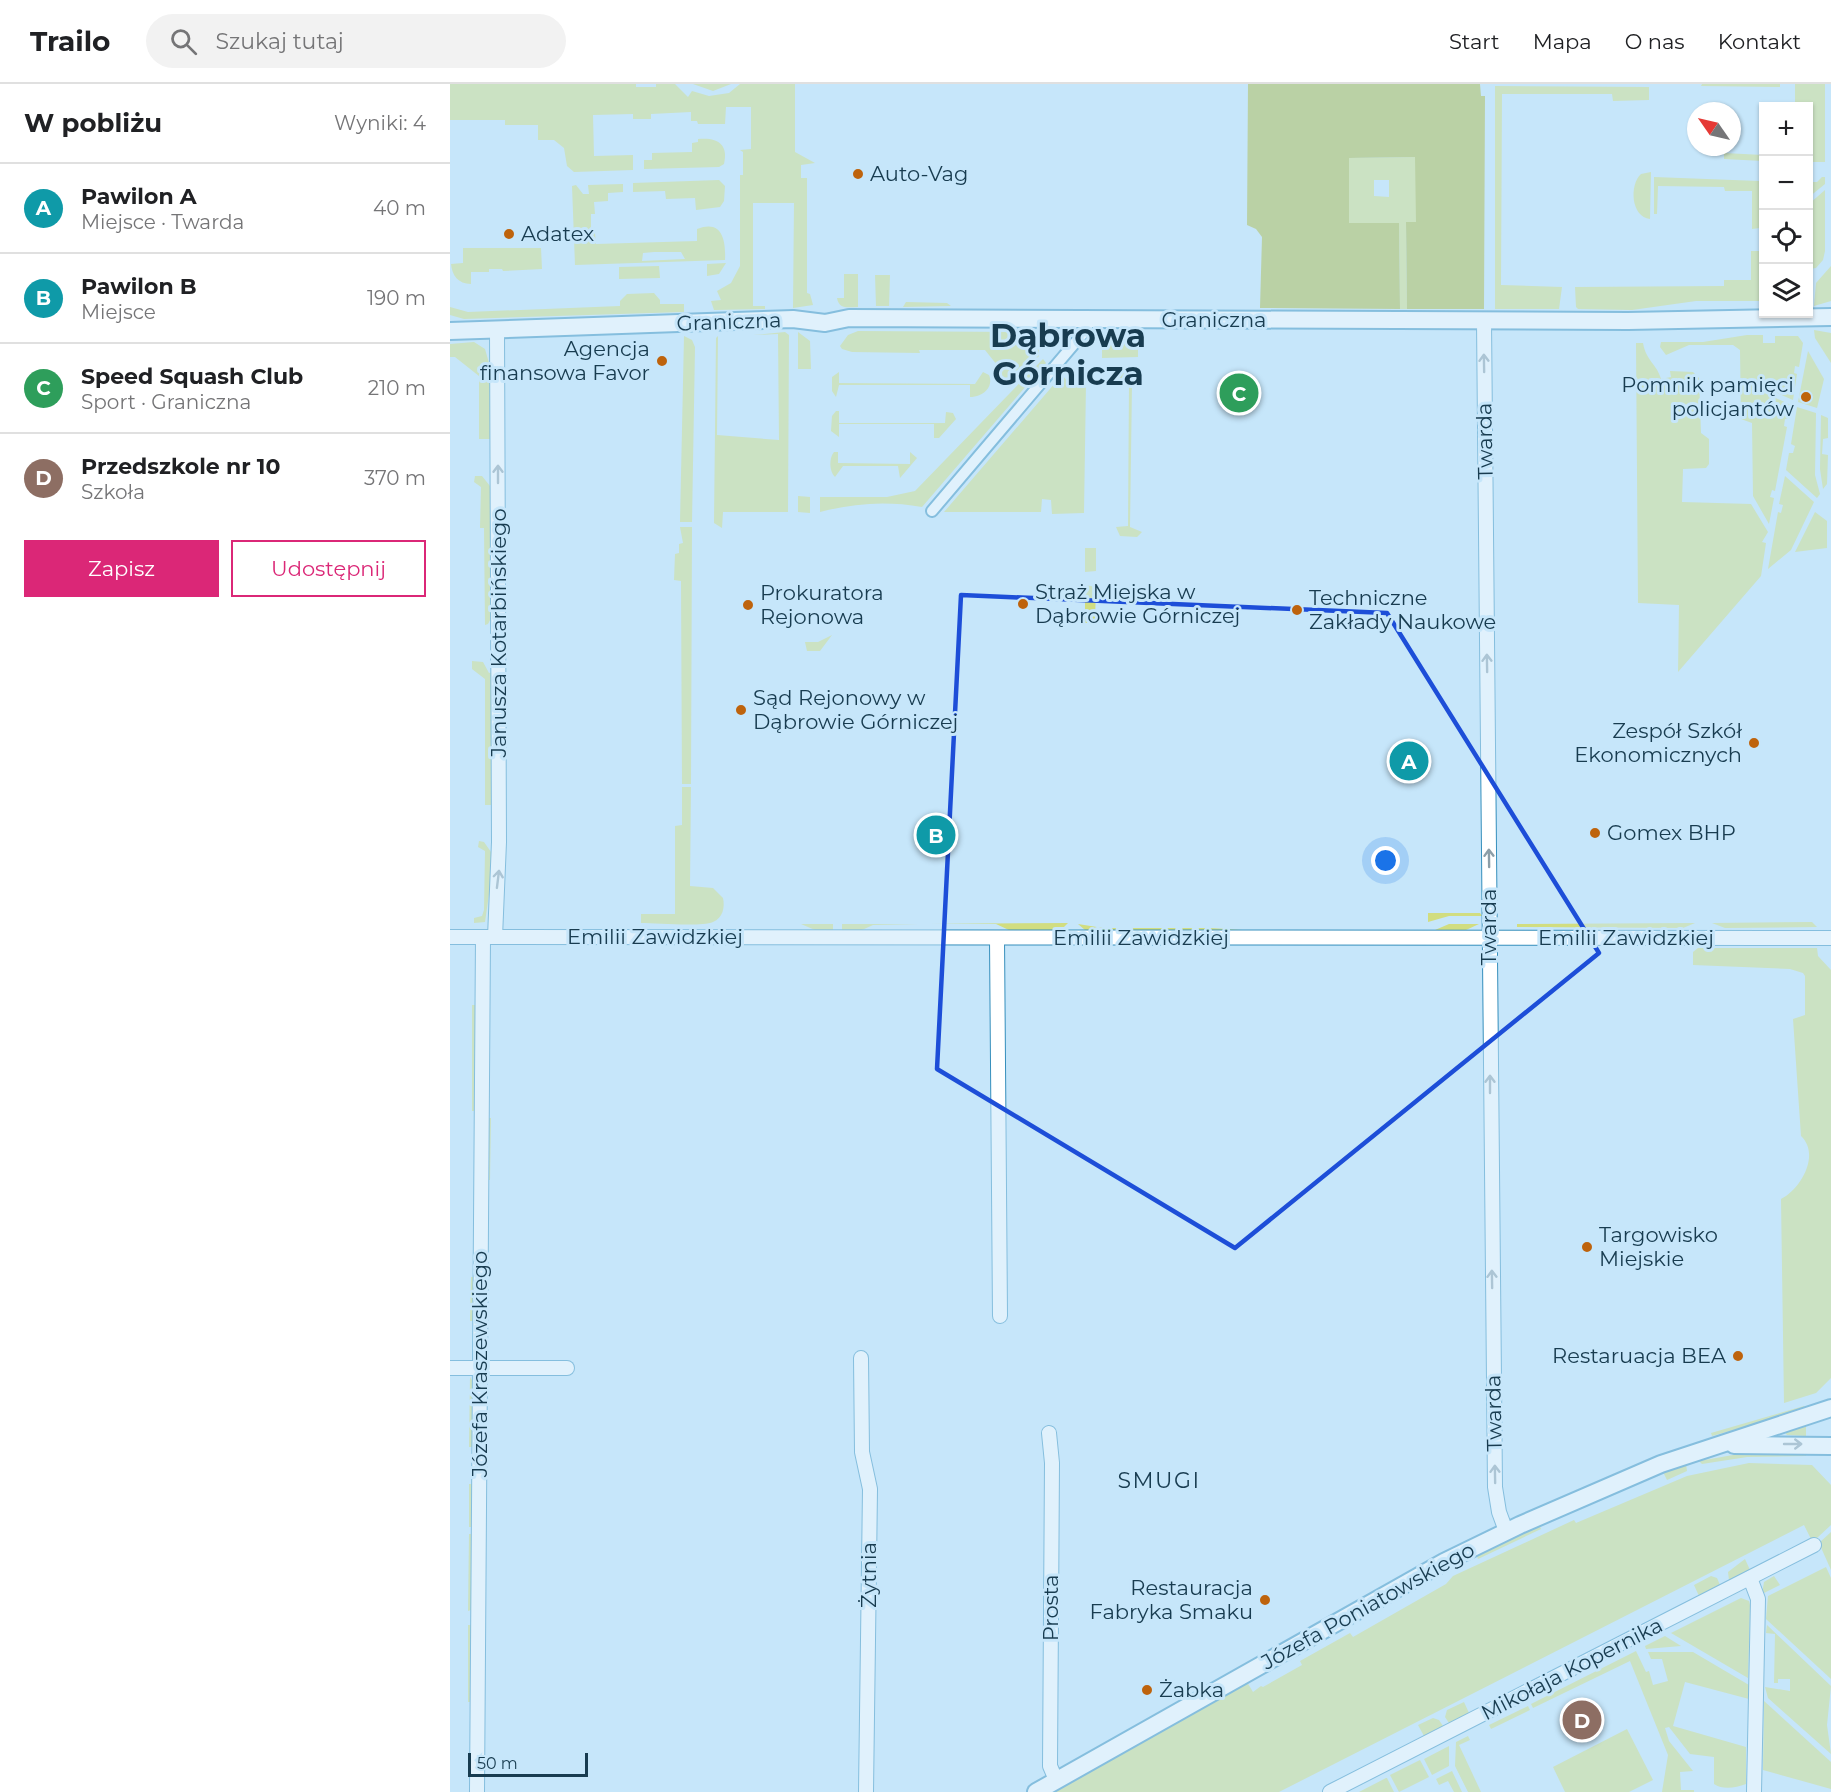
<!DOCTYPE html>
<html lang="pl">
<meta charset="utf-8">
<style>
:root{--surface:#fff;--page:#f2f2f2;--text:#202124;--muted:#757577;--line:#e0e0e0;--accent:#db2777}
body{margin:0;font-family:Montserrat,sans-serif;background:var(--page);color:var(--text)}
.controls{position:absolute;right:18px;top:18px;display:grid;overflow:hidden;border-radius:0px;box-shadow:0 2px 4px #0004}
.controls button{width:54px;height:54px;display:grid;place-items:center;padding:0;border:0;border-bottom:2px solid var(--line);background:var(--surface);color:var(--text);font:30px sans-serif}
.compass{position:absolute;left:1237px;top:18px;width:54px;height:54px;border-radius:50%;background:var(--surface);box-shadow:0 2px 4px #0004;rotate:304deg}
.scale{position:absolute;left:18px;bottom:15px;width:120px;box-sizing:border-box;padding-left:6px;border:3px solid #183c50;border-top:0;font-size:16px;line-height:21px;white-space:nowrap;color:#183c50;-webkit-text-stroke:4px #c6e6fa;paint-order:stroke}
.you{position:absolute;left:936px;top:777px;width:21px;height:21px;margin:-15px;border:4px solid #fff;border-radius:50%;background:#1a73e8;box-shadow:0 0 0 9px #1a73e833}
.badge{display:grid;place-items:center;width:39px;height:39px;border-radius:50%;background:var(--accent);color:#fff;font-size:20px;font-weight:700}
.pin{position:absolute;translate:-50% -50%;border:3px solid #fff;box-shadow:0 2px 6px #0006}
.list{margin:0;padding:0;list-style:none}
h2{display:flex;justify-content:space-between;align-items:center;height:78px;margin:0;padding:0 24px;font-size:26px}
h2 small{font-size:20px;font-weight:400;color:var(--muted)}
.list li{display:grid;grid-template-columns:39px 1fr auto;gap:18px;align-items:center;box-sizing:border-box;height:90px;padding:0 24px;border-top:2px solid var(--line)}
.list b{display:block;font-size:22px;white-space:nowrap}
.list p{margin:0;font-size:20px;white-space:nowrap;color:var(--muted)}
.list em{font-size:20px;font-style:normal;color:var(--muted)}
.actions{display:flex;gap:12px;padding:18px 24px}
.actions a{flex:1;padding:14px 0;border:2px solid var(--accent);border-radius:0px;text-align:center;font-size:21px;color:var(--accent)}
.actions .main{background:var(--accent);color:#fff}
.icon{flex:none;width:33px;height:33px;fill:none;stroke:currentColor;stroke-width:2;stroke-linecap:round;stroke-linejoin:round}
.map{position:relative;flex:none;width:1381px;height:1708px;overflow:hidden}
header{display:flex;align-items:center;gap:36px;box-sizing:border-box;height:84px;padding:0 30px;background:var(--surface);border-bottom:2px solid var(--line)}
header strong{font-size:28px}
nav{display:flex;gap:33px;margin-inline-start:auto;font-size:21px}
.search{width:420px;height:54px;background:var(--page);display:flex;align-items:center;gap:15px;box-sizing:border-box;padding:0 21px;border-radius:33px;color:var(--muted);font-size:22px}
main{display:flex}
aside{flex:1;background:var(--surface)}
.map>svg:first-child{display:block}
</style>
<header>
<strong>Trailo</strong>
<div class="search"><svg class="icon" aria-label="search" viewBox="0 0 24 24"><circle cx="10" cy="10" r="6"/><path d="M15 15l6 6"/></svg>Szukaj tutaj</div>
<nav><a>Start</a><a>Mapa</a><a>O nas</a><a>Kontakt</a></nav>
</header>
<main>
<aside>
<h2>W pobliżu<small>Wyniki: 4</small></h2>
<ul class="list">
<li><span class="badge" style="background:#0f9aa8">A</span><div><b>Pawilon A</b><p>Miejsce · Twarda</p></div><em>40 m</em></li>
<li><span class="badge" style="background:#0f9aa8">B</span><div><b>Pawilon B</b><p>Miejsce</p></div><em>190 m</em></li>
<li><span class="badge" style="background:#2e9e5b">C</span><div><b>Speed Squash Club</b><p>Sport · Graniczna</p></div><em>210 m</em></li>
<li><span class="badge" style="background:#8d6e63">D</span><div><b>Przedszkole nr 10</b><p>Szkoła</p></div><em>370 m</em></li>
</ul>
<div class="actions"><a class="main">Zapisz</a><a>Udostępnij</a></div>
</aside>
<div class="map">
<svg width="1381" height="1708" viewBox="0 0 1381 1708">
<rect width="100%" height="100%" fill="#c6e6fa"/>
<!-- green -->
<g fill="#d1dd80" fill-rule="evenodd">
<polygon points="0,0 186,0 186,3 206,3 206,0 225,0 238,13 242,7 259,12 279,9 290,0 345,0 345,68 365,79 351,81 351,94 357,94 357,209 360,210 363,221 343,224 344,119 303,119 303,222 315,222 315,225 264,226 261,217 271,216 267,207 281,199 290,182 290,91 293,91 293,68 290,66 301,65 301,23 276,23 275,40 248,40 247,37 241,37 241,28 201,30 201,35 183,35 183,30 143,31 144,72 183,71 183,86 124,88 117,82 114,64 104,56 88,56 88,41 55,41 55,36 0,36"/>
<polygon points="243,0 281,0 263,7"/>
<polygon points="1252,0 1330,0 1330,3 1251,2"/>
<polygon points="1345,0 1375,0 1375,78 1359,78 1358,22 1345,22"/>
<polygon points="1045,2 1199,3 1199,16 1163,17 1162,10 1052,10 1051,201 1112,203 1109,225 1045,225"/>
<path d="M248,55C267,53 279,60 274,80L269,83L194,85V76H202V69L242,68V59L248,58Z"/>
<polygon points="1274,69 1313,71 1313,77 1274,75"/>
<path d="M966,73V138L956,139L957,225H950L949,139H899V74ZM924,96H939V113L924,112Z"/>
<path d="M1201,88L1200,135C1181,133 1179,101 1191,90Z"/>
<polygon points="1204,93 1309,97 1310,144 1302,145 1302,107 1275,107 1274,103 1208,102 1207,130 1204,130"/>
<polygon points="1372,93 1375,93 1375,100 1359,113 1359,98 1367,98"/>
<polygon points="269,96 275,102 274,117 270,123 246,126 245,114 216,115 215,107 183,108 183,99"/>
<path d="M173,100V108L158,109V117L144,118L145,130H141V148L145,149L146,160L247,157V145C272,135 276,156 275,176L125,181L122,102L126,101L133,110H139L138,101ZM204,168H231L235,175L192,177L193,169Z"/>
<polygon points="1375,106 1375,167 1373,176 1366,184 1359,185 1359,120"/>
<path d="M13,164H91L92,185L53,187L52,185H39V188H21V200C8,200 2,191 1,180L13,179Z"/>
<polygon points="1301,167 1313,167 1310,179 1310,217 1246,217 1182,226 1128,225 1126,223 1125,203 1274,202 1274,196 1301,196"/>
<polygon points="276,179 269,190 257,192 257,180"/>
<polygon points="209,182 210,194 169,195 169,183"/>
<polygon points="1381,182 1381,217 1364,222 1366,199"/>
<path d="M394,190H408V223C399,223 389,226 387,214H394Z"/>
<polygon points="425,191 440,191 439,222 426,222"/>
<polygon points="204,209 210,216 210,220 234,220 234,228 14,235 0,231 0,223 18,228 170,222 170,217 177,210"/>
<polygon points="456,218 497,219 501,222 453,223"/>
<polygon points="1364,246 1381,249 1381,279 1365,254"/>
<polygon points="408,247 589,248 589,272 559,304 553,303 551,286 535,266 469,266 470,269 402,268 392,265 390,262 398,251"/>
<polygon points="335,248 339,251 338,428 273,428 272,444 264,439 266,254 268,252 267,351 329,356 328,250 303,251"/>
<polygon points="348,248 360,257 361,285 348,285"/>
<polygon points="661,248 685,251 688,257 688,273 652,274 652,258"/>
<polygon points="1297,251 1313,251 1313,259 1325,259 1325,252 1348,252 1353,259 1349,283 1345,282 1344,289 1347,290 1343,316 1304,299 1304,304 1341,321 1339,335 1335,335 1334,342 1337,343 1325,407 1322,406 1320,413 1324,414 1319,440 1303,412 1302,339 1291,335 1290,266 1283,261 1239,261 1216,271 1210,263 1211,258 1253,258"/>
<polygon points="234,252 242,256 245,263 242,438 230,438"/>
<polygon points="24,258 35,265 39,279 43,279 43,355 29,355 29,292 5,273 0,273 0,260"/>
<path d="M1186,259H1193C1196,277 1207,280 1211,295L1221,293L1220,287L1243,288L1249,294L1251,349L1259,355V380L1256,384L1233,385L1232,418L1301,420L1318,448L1312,458L1316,459L1311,492L1228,588L1229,521L1188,519Z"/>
<polygon points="1358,267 1374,295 1367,324 1348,318"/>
<path d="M593,275L596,279L472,423C437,417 405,419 370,428V413H437L465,407Z"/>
<path d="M389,288V299L525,300L533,288L539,291C544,303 533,313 520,313V301H389L386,313L382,307V293Z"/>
<polygon points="673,289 689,290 693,298 682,299 680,443 692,448 687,453 670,452 666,443 678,442 679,299 668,299 669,292"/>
<polygon points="612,291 619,299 636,299 634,429 602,430 601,416 592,415 591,428 494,428"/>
<polygon points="1347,323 1366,329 1365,391 1370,410 1367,414 1336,386 1339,369 1343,369 1345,362 1341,360"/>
<polygon points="386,327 389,327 389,339 495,339 496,328 503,329 506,335 489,354 484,354 484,340 389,340 389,353 381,347 382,332"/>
<polygon points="1371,331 1378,334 1378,354 1373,355 1372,370 1378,371 1377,400 1373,405 1370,385"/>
<path d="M384,368H388V379L460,380V368L467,374L450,394L448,382H393L385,393C379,387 379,374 384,368Z"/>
<polygon points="25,392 32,392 40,402 43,402 44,528 38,540 35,541 34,444 30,444 31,403 24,398"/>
<polygon points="1335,392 1364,418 1341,466 1318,485 1328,428 1331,429 1333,421 1329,420"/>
<polygon points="348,412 360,413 360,429 348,428"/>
<polygon points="1365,428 1377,437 1377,464 1345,468"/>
<polygon points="230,443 242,443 241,700 232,700 231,497 224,496 225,470 229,469 229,460 233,459"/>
<polygon points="635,464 646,464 646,487 635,488"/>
<polygon points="635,501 646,503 645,536 642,539 635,539"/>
<polygon points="382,551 370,567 357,567 355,558 368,558"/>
<polygon points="22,577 33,578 39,589 43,588 44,721 35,721 35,595 22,585"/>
<path d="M232,703H241L240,802L263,804L273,814C275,823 273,834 263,838C251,843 206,839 191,839V830H225V742L232,741Z"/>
<polygon points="29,757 34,758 41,768 45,768 35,838 24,839 24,834 32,832 34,826 35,767 28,763"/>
<polygon points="978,829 1030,829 1032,832 999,832 978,838"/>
<polygon points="1362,838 1367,843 1275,844 1262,839"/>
<polygon points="618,839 610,847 561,847 546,840 479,840"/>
<polygon points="1245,839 1233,844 1067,843 1067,840"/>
<polygon points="351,840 383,840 383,846 365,846"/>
<polygon points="392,840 468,840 423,841 412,846 392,846"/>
<polygon points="628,840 653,844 760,844 792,846 635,846"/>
<polygon points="999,840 1029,840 1016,846 858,846 985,846"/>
<path d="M1248,864H1367L1368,872L1381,886V1294L1366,1309L1334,1319L1331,1115C1350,1106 1371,1071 1351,1052L1343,935L1355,931V892L1353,889L1340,885L1243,881V868Z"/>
<polygon points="22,921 26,921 24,1027 22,1027"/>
<polygon points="38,1034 41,1034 40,1096 38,1096"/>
<polygon points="21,1193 24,1193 23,1237 20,1237"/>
<polygon points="20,1293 23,1298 22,1363 19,1363"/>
<polygon points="1354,1322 1357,1325 1262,1352 1261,1349"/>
<polygon points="1356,1338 1356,1352 1337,1351 1334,1347"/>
<polygon points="1300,1368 1356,1369 1356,1372 1297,1373 1252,1380 1249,1377"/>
<polygon points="1299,1379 1362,1381 1381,1401 1381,1441 1367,1454 1361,1455 1354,1441 829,1708 601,1708 797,1598 803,1608 811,1602 813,1603 852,1581 850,1577 900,1549 903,1553 996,1500 1003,1492 1124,1436 1126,1439 1237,1392"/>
<polygon points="1236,1380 1237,1387 1217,1396 1213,1388"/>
<rect x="19" y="1400" width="3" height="43"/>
<polygon points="1089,1440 1091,1445 1028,1475 1026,1470"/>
<polygon points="1381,1448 1381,1486 1369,1459"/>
<polygon points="19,1450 22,1450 21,1526 18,1527"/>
<polygon points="1295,1475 1300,1486 1279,1496 1278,1488"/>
<polygon points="1376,1483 1381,1494 1381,1595 1316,1535 1318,1512"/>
<polygon points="1261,1492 1267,1494 1270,1501 1249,1512 1244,1501"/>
<polygon points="1324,1492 1330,1501 1312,1510 1314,1498"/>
<polygon points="1291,1514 1299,1517 1300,1521 1298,1594 1221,1549"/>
<rect x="18" y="1541" width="3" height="77"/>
<polygon points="1317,1541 1381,1602 1377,1641 1381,1670 1318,1614 1315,1603 1340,1607 1340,1595 1328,1595 1328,1599 1324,1599 1325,1550 1316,1549"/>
<polygon points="1215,1552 1231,1562 1196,1565 1195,1562"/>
<path d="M1186,1567L1196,1588L1199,1587L1203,1601L1218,1597L1212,1575H1201L1198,1568H1243L1299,1601V1615L1235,1598L1223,1642L1296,1663V1700C1285,1704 1273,1706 1264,1700V1673L1240,1670L1219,1643L1215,1644L1219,1657L1243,1687L1230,1688L1231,1706H1244V1708H1212L1218,1671L1180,1577L1083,1624L1081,1620Z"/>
<polygon points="1314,1617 1381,1678 1381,1705 1313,1686"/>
<polygon points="1014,1618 1019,1629 999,1639 995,1633 997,1626"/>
<polygon points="1078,1622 1080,1626 1041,1645 1039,1641"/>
<polygon points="983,1634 989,1636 993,1642 974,1652 968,1641"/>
<polygon points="1177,1645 1203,1696 1179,1708 1115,1708 1103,1683"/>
<polygon points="1018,1652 1020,1656 1009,1661 1031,1708 1018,1708 1005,1682 1006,1658"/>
<polygon points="999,1662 999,1682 982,1691 974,1675"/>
<polygon points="970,1676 979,1693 949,1708 940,1691"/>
<polygon points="1002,1687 1012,1708 1004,1708 998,1697 989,1701 986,1695"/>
<polygon points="937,1694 944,1708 909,1708 936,1694"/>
</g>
<!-- forest -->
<polygon fill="#acb83f" points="798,0 1030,0 1031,12 1035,12 1034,225 957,225 956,138 966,138 965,73 899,74 899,139 949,139 950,225 810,224 812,153 806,145 797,141"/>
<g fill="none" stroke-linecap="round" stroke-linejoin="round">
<!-- pedestrian casing -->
<g stroke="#368fbc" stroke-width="14">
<polyline id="pedestrian" points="482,427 624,260 636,246 639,235"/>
</g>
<!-- minor casing -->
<g stroke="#368fbc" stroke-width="16">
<g id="minor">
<polyline points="1034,237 1045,1403 1049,1428 1056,1447"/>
<polyline points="0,853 1381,854"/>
<polyline points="45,853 49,758 47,246"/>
<polyline points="547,854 550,1232"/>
<polyline points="411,1274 412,1368 420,1405 416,1708"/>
<polyline points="0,1284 117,1284"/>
<polyline points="599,1349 602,1379 600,1682 606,1696"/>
<polyline points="1300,1494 1308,1515 1304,1708"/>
<polyline points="27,1708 33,853"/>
<polyline points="880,1708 1364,1461"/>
</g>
</g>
<!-- tertiary casing -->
<g stroke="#368fbc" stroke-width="20">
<g id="tertiary">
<polyline points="0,247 343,235 375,239 399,234 1178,237 1381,233"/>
<polyline points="1284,1361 1381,1362"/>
<polyline points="586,1708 994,1478 1070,1441 1211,1380 1381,1324"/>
</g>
</g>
<!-- pedestrian -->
<use href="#pedestrian" stroke="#fff" stroke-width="10"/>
<!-- minor -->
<use href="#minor" stroke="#fff" stroke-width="14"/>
<!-- tertiary -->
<use href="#tertiary" stroke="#fff" stroke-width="16"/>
</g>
<!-- one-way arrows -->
<defs><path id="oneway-shaft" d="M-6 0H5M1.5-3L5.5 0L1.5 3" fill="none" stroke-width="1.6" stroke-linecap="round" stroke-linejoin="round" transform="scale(1.5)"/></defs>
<g stroke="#8c9ea8">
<use href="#oneway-shaft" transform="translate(1034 279) rotate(-91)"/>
<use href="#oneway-shaft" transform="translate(48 390) rotate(-90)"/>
<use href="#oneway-shaft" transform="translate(1037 579) rotate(-91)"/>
<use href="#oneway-shaft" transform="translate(1039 774) rotate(-91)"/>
<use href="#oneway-shaft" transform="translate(48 795) rotate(-83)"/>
<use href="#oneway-shaft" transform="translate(1040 1000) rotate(-90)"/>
<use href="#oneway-shaft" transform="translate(1042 1195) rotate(-91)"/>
<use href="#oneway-shaft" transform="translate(1343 1360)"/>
<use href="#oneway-shaft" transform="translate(1045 1390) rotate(-91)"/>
</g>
<!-- marked area -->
<path d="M0 0H1381V1708H0ZM511,511L937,529L1149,869L785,1164L487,985Z" fill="#c6e6fa" fill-opacity=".55" fill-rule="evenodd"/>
<path fill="none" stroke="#1d4ed8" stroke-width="4.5" stroke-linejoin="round" d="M511,511L937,529L1149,869L785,1164L487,985Z"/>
<!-- markers -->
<g fill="#be630c" stroke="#c6e6fa" stroke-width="2">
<circle cx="408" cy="90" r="6"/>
<circle cx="59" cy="150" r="6"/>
<circle cx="212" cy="277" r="6"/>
<circle cx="1356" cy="313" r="6"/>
<circle cx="573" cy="520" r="6"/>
<circle cx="298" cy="521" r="6"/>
<circle cx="847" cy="526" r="6"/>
<circle cx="291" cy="626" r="6"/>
<circle cx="1304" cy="659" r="6"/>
<circle cx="1145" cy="749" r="6"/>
<circle cx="1137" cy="1163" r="6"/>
<circle cx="1288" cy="1272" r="6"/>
<circle cx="815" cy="1516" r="6"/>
<circle cx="697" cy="1606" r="6"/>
</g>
<g text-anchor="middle" stroke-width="6" stroke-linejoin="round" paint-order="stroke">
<!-- poi labels -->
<g font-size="21" fill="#183c50" stroke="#c6e6fa" text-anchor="start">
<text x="420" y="97">Auto-Vag</text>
<text x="71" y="157">Adatex</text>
<text x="200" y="272" text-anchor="end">Agencja<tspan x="200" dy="24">finansowa Favor</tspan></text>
<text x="1344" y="308" text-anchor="end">Pomnik pamięci<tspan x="1344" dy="24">policjantów</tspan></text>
<text x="585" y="515">Straż Miejska w<tspan x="585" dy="24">Dąbrowie Górniczej</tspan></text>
<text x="310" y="516">Prokuratora<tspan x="310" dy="24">Rejonowa</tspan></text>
<text x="859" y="521">Techniczne<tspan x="859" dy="24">Zakłady Naukowe</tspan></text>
<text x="303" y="621">Sąd Rejonowy w<tspan x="303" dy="24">Dąbrowie Górniczej</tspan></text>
<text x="1292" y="654" text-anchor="end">Zespół Szkół<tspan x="1292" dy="24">Ekonomicznych</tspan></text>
<text x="1157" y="756">Gomex BHP</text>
<text x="1149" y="1158">Targowisko<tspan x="1149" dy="24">Miejskie</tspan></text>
<text x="1276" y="1279" text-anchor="end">Restaruacja BEA</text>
<text x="803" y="1511" text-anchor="end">Restauracja<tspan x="803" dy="24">Fabryka Smaku</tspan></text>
<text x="709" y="1613">Żabka</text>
</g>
<!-- street labels -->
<g font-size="21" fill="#183c50" stroke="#c6e6fa">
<text x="764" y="243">Graniczna</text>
<text transform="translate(279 238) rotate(-2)" y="7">Graniczna</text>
<text transform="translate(1035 357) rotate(-91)" y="7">Twarda</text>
<text transform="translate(49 549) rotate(-90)" y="7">Janusza Kotarbińskiego</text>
<text transform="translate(1039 843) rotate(-90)" y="7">Twarda</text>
<text x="205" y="860">Emilii Zawidzkiej</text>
<text x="691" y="861">Emilii Zawidzkiej</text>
<text x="1176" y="861">Emilii Zawidzkiej</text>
<text transform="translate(30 1280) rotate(-90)" y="7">Józefa Kraszewskiego</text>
<text transform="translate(1044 1329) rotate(-91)" y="7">Twarda</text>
<text transform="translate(419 1491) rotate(-90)" y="7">Żytnia</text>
<text transform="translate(918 1522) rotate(-29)" y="7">Józefa Poniatowskiego</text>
<text transform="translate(601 1524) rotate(-90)" y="7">Prosta</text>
<text transform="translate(1122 1585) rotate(-27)" y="7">Mikołaja Kopernika</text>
</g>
<!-- neighbourhood labels -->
<g font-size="22" letter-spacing="1.5" fill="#183c50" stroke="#c6e6fa">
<text x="709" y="1404">SMUGI</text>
</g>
<!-- town labels -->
<g font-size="33" font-weight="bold" fill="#183c50" stroke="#c6e6fa">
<text x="618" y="263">Dąbrowa<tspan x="618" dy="38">Górnicza</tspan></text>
</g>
</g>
</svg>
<div class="controls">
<button>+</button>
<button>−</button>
<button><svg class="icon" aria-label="locate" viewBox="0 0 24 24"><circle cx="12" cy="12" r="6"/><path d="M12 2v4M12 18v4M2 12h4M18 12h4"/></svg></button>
<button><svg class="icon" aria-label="layers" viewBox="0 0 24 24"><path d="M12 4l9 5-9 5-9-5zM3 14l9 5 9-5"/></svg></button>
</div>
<svg class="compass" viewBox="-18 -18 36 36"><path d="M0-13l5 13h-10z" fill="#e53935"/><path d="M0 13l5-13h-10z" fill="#757577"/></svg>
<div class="scale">50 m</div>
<div class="you"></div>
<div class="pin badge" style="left:959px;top:677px;background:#0f9aa8">A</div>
<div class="pin badge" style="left:486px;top:751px;background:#0f9aa8">B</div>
<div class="pin badge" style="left:789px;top:309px;background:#2e9e5b">C</div>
<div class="pin badge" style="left:1132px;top:1636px;background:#8d6e63">D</div>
</div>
</main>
